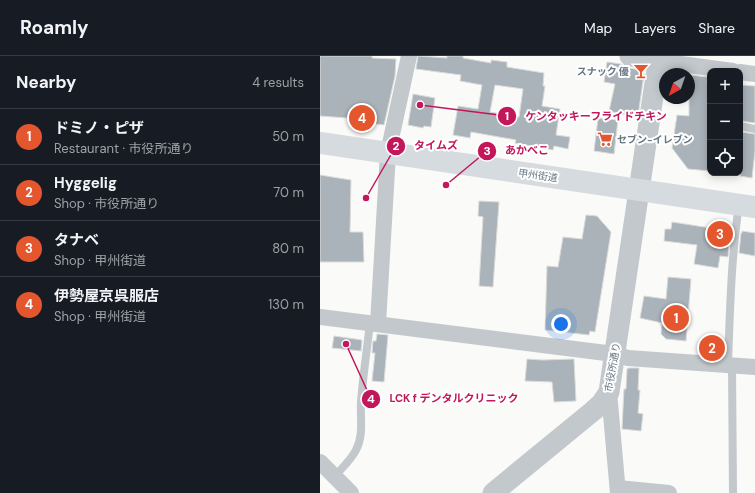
<!DOCTYPE html>
<meta charset="utf-8">
<style>
:root{--surface:#171b24;--page:#242831;--text:#f1f3f6;--muted:#9ea1a6;--line:#363941;--accent:#e4572e}
body{margin:0;font-family:"DM Sans","Noto Sans JP",sans-serif;background:var(--page);color:var(--text)}
.controls{position:absolute;right:12px;top:12px;display:grid;overflow:hidden;border-radius:8px;box-shadow:0 2px 10px #0003}
.controls button{width:36px;height:36px;display:grid;place-items:center;padding:0;border:0;border-bottom:1px solid var(--line);background:var(--surface);color:var(--text);font:20px sans-serif}
.compass{position:absolute;left:339px;top:12px;width:36px;height:36px;border-radius:50%;background:var(--surface);box-shadow:0 2px 10px #0003;rotate:220deg}
.you{position:absolute;left:241px;top:268px;width:14px;height:14px;margin:-10px;border:3px solid #fff;border-radius:50%;background:#1a73e8;box-shadow:0 0 0 6px #1a73e833}
.badge{display:grid;place-items:center;width:26px;height:26px;border-radius:50%;background:var(--accent);color:#fff;font-size:13px;font-weight:700}
.pin{position:absolute;translate:-50% -50%;border:2px solid #fff;box-shadow:0 1px 4px #0006}
.list{margin:0;padding:0;list-style:none}
h2{display:flex;justify-content:space-between;align-items:center;height:52px;margin:0;padding:0 16px;font-size:17px}
h2 small{font-size:13px;font-weight:400;color:var(--muted)}
.list li{display:grid;grid-template-columns:26px 1fr auto;gap:12px;align-items:center;box-sizing:border-box;height:56px;padding:0 16px;border-top:1px solid var(--line)}
.list b{display:block;font-size:15px;white-space:nowrap}
.list p{margin:0;font-size:13px;white-space:nowrap;color:var(--muted)}
.list em{font-size:13px;font-style:normal;color:var(--muted)}
.icon{flex:none;width:22px;height:22px;fill:none;stroke:currentColor;stroke-width:2;stroke-linecap:round;stroke-linejoin:round}
.map{position:relative;flex:none;width:435px;height:437px;overflow:hidden}
header{display:flex;align-items:center;gap:24px;box-sizing:border-box;height:56px;padding:0 20px;background:var(--surface);border-bottom:1px solid var(--line)}
header strong{font-size:19px}
nav{display:flex;gap:22px;margin-inline-start:auto;font-size:14px}
main{display:flex}
aside{flex:1;background:var(--surface)}
.map>svg:first-child{display:block}
</style>
<header>
<strong>Roamly</strong>
<nav><a>Map</a><a>Layers</a><a>Share</a></nav>
</header>
<main>
<aside>
<h2>Nearby<small>4 results</small></h2>
<ul class="list">
<li><span class="badge">1</span><div><b>ドミノ・ピザ</b><p>Restaurant · 市役所通り</p></div><em>50 m</em></li>
<li><span class="badge">2</span><div><b>Hyggelig</b><p>Shop · 市役所通り</p></div><em>70 m</em></li>
<li><span class="badge">3</span><div><b>タナベ</b><p>Shop · 甲州街道</p></div><em>80 m</em></li>
<li><span class="badge">4</span><div><b>伊勢屋京呉服店</b><p>Shop · 甲州街道</p></div><em>130 m</em></li>
</ul>
</aside>
<div class="map">
<svg width="435" height="437" viewBox="0 0 435 437">
<rect width="100%" height="100%" fill="#fafaf8"/>
<!-- building -->
<g fill="#aab3b9" stroke="#dcdcda" fill-rule="evenodd">
<polygon points="0,0 52,0 52,2 76,3 75,20 64,69 48,67 49,62 32,64 27,62 0,60"/>
<path d="M98,0L127,2V0H143V2L171,7V4L187,6V11L224,17L223,30H225L222,50L240,53L236,79L250,81L248,93L234,90L233,94L217,91L195,87L196,84L151,76L150,82L133,79L138,50L158,53L162,29L140,25L141,19L96,13ZM175,29L203,33L199,61L170,56Z"/>
<polygon points="287,6 301,8 308,12 322,14 324,18 318,60 306,58 306,59 289,55 295,28 284,26"/>
<polygon points="369,19 388,21 387,27 390,27 390,115 368,113 352,92 357,59 369,60"/>
<polygon points="420,29 435,30 435,67 422,65 422,63 420,63"/>
<polygon points="93,38 115,42 111,71 104,70 103,72 88,69"/>
<polygon points="278,62 298,64 294,98 274,95"/>
<polygon points="421,76 435,78 435,95 432,122 420,120"/>
<polygon points="0,119 31,124 30,176 43,176 44,206 0,206"/>
<polygon points="159,145 179,146 173,231 159,230 163,161 158,160"/>
<polygon points="266,159 277,160 291,176 275,276 270,275 269,279 225,274 227,210 238,211 243,181 262,183"/>
<polygon points="352,166 410,175 408,201 400,200 398,212 374,208 377,189 344,185 345,173 351,173"/>
<polygon points="422,175 435,177 435,200 419,197 421,177 422,177"/>
<polygon points="348,221 371,223 366,285 346,283 341,278 342,267 320,262 324,240 346,243"/>
<polygon points="57,278 68,279 64,326 52,325 55,297 52,297 53,285 56,285"/>
<polygon points="14,280 42,284 41,295 12,292"/>
<polygon points="207,303 222,304 254,303 256,345 234,346 232,326 205,325"/>
<polygon points="309,312 319,312 318,334 320,334 318,357 323,358 321,375 302,373 304,333 306,333 307,313"/>
</g>
<g fill="none" stroke-linecap="round" stroke-linejoin="round">
<!-- service -->
<g stroke="#c3c8cc" stroke-width="8">
<polyline points="420,70 435,73"/>
<path d="M408,308C410,255 411,202 419,149"/>
<polyline points="412,309 413,437"/>
<path d="M15,420C22,412 31,404 36,394C44,379 40,362 41,346C43,320 47,293 50,267"/>
</g>
<!-- minor -->
<g stroke="#c3c8cc" stroke-width="16">
<polyline points="339,5 413,15"/>
<polyline points="420,16 435,18"/>
<polyline points="0,261 294,298 308,302 435,311"/>
<polyline points="58,268 68,97 89,0"/>
<polyline points="289,336 298,437"/>
<polyline points="0,406 31,437"/>
<polyline points="298,432 349,437"/>
</g>
<!-- tertiary -->
<g stroke="#c3c8cc" stroke-width="21">
<polyline points="310,0 339,5"/>
<polyline points="173,437 273,355 281,348 289,336 339,0"/>
</g>
<!-- trunk -->
<polyline stroke="#d6dbdf" stroke-width="22" points="0,87 435,151"/>
</g>
<!-- icons -->
<defs>
<g id="bar-bare" transform="scale(1.2)"><path d="M-6-5H6L.8 .8V4.5H3.5V6h-7V4.5H-.8V.8Z" fill="#e4572e" stroke="#fff" stroke-width="2.5" paint-order="stroke"/></g>
<g id="supermarket-bare" transform="scale(1.2)"><path d="M-6-5.5h2.5l.6 2H6L4.5 2H-2.5L-4.4-4H-6ZM-1.5 3.2a1.3 1.3 0 1 0 .1 0ZM3 3.2a1.3 1.3 0 1 0 .1 0Z" fill="#e4572e" stroke="#fff" stroke-width="2.5" paint-order="stroke"/></g>
</defs>
<g fill-rule="evenodd">
<use href="#bar-bare" x="321" y="15"/>
<use href="#supermarket-bare" x="285" y="83"/>
</g>
<g text-anchor="middle" stroke-width="4" stroke-linejoin="round" paint-order="stroke">
<!-- poi labels -->
<g font-size="10" font-weight="bold" fill="#657683" stroke="#fff" text-anchor="end">
<text x="309" y="19">スナック 優</text>
<text x="297" y="87" text-anchor="start">セブン-イレブン</text>
</g>
<!-- street labels -->
<g font-size="10" fill="#657683" stroke="#fff">
<text transform="translate(218 119) rotate(8)" y="4">甲州街道</text>
<text transform="translate(292 311) rotate(-80)" y="4">市役所通り</text>
</g>
</g>
<!-- callouts -->
<path fill="none" stroke="#c2185b" stroke-width="1.5" d="M100 49L187 60M46 142L76 90M126 129L167 95M26 288L51 343"/>
<g fill="#c2185b" stroke="#fff" stroke-width="1.5">
<circle cx="100" cy="49" r="4"/>
<circle cx="46" cy="142" r="4"/>
<circle cx="126" cy="129" r="4"/>
<circle cx="26" cy="288" r="4"/>
<circle cx="187" cy="60" r="10"/>
<circle cx="76" cy="90" r="10"/>
<circle cx="167" cy="95" r="10"/>
<circle cx="51" cy="343" r="10"/>
</g>
<g font-size="12" text-anchor="middle" font-weight="bold" fill="#fff">
<text x="187" y="64">1</text>
<text x="76" y="94">2</text>
<text x="167" y="99">3</text>
<text x="51" y="347">4</text>
</g>
<g font-size="11" text-anchor="middle" font-weight="bold" fill="#c2185b" stroke="#fff" stroke-width="4" stroke-linejoin="round" paint-order="stroke">
<text x="276" y="64">ケンタッキーフライドチキン</text>
<text x="116" y="93">タイムズ</text>
<text x="207" y="98">あかべこ</text>
<text x="134" y="346">LCK f デンタルクリニック</text>
</g>
</svg>
<div class="controls">
<button>+</button>
<button>−</button>
<button><svg class="icon" aria-label="locate" viewBox="0 0 24 24"><circle cx="12" cy="12" r="6"/><path d="M12 2v4M12 18v4M2 12h4M18 12h4"/></svg></button>
</div>
<svg class="compass" viewBox="-18 -18 36 36"><path d="M0-13l5 13h-10z" fill="#e53935"/><path d="M0 13l5-13h-10z" fill="#9ea1a6"/></svg>
<div class="you"></div>
<div class="pin badge" style="left:356px;top:262px">1</div>
<div class="pin badge" style="left:392px;top:292px">2</div>
<div class="pin badge" style="left:400px;top:178px">3</div>
<div class="pin badge" style="left:42px;top:62px">4</div>
</div>
</main>
